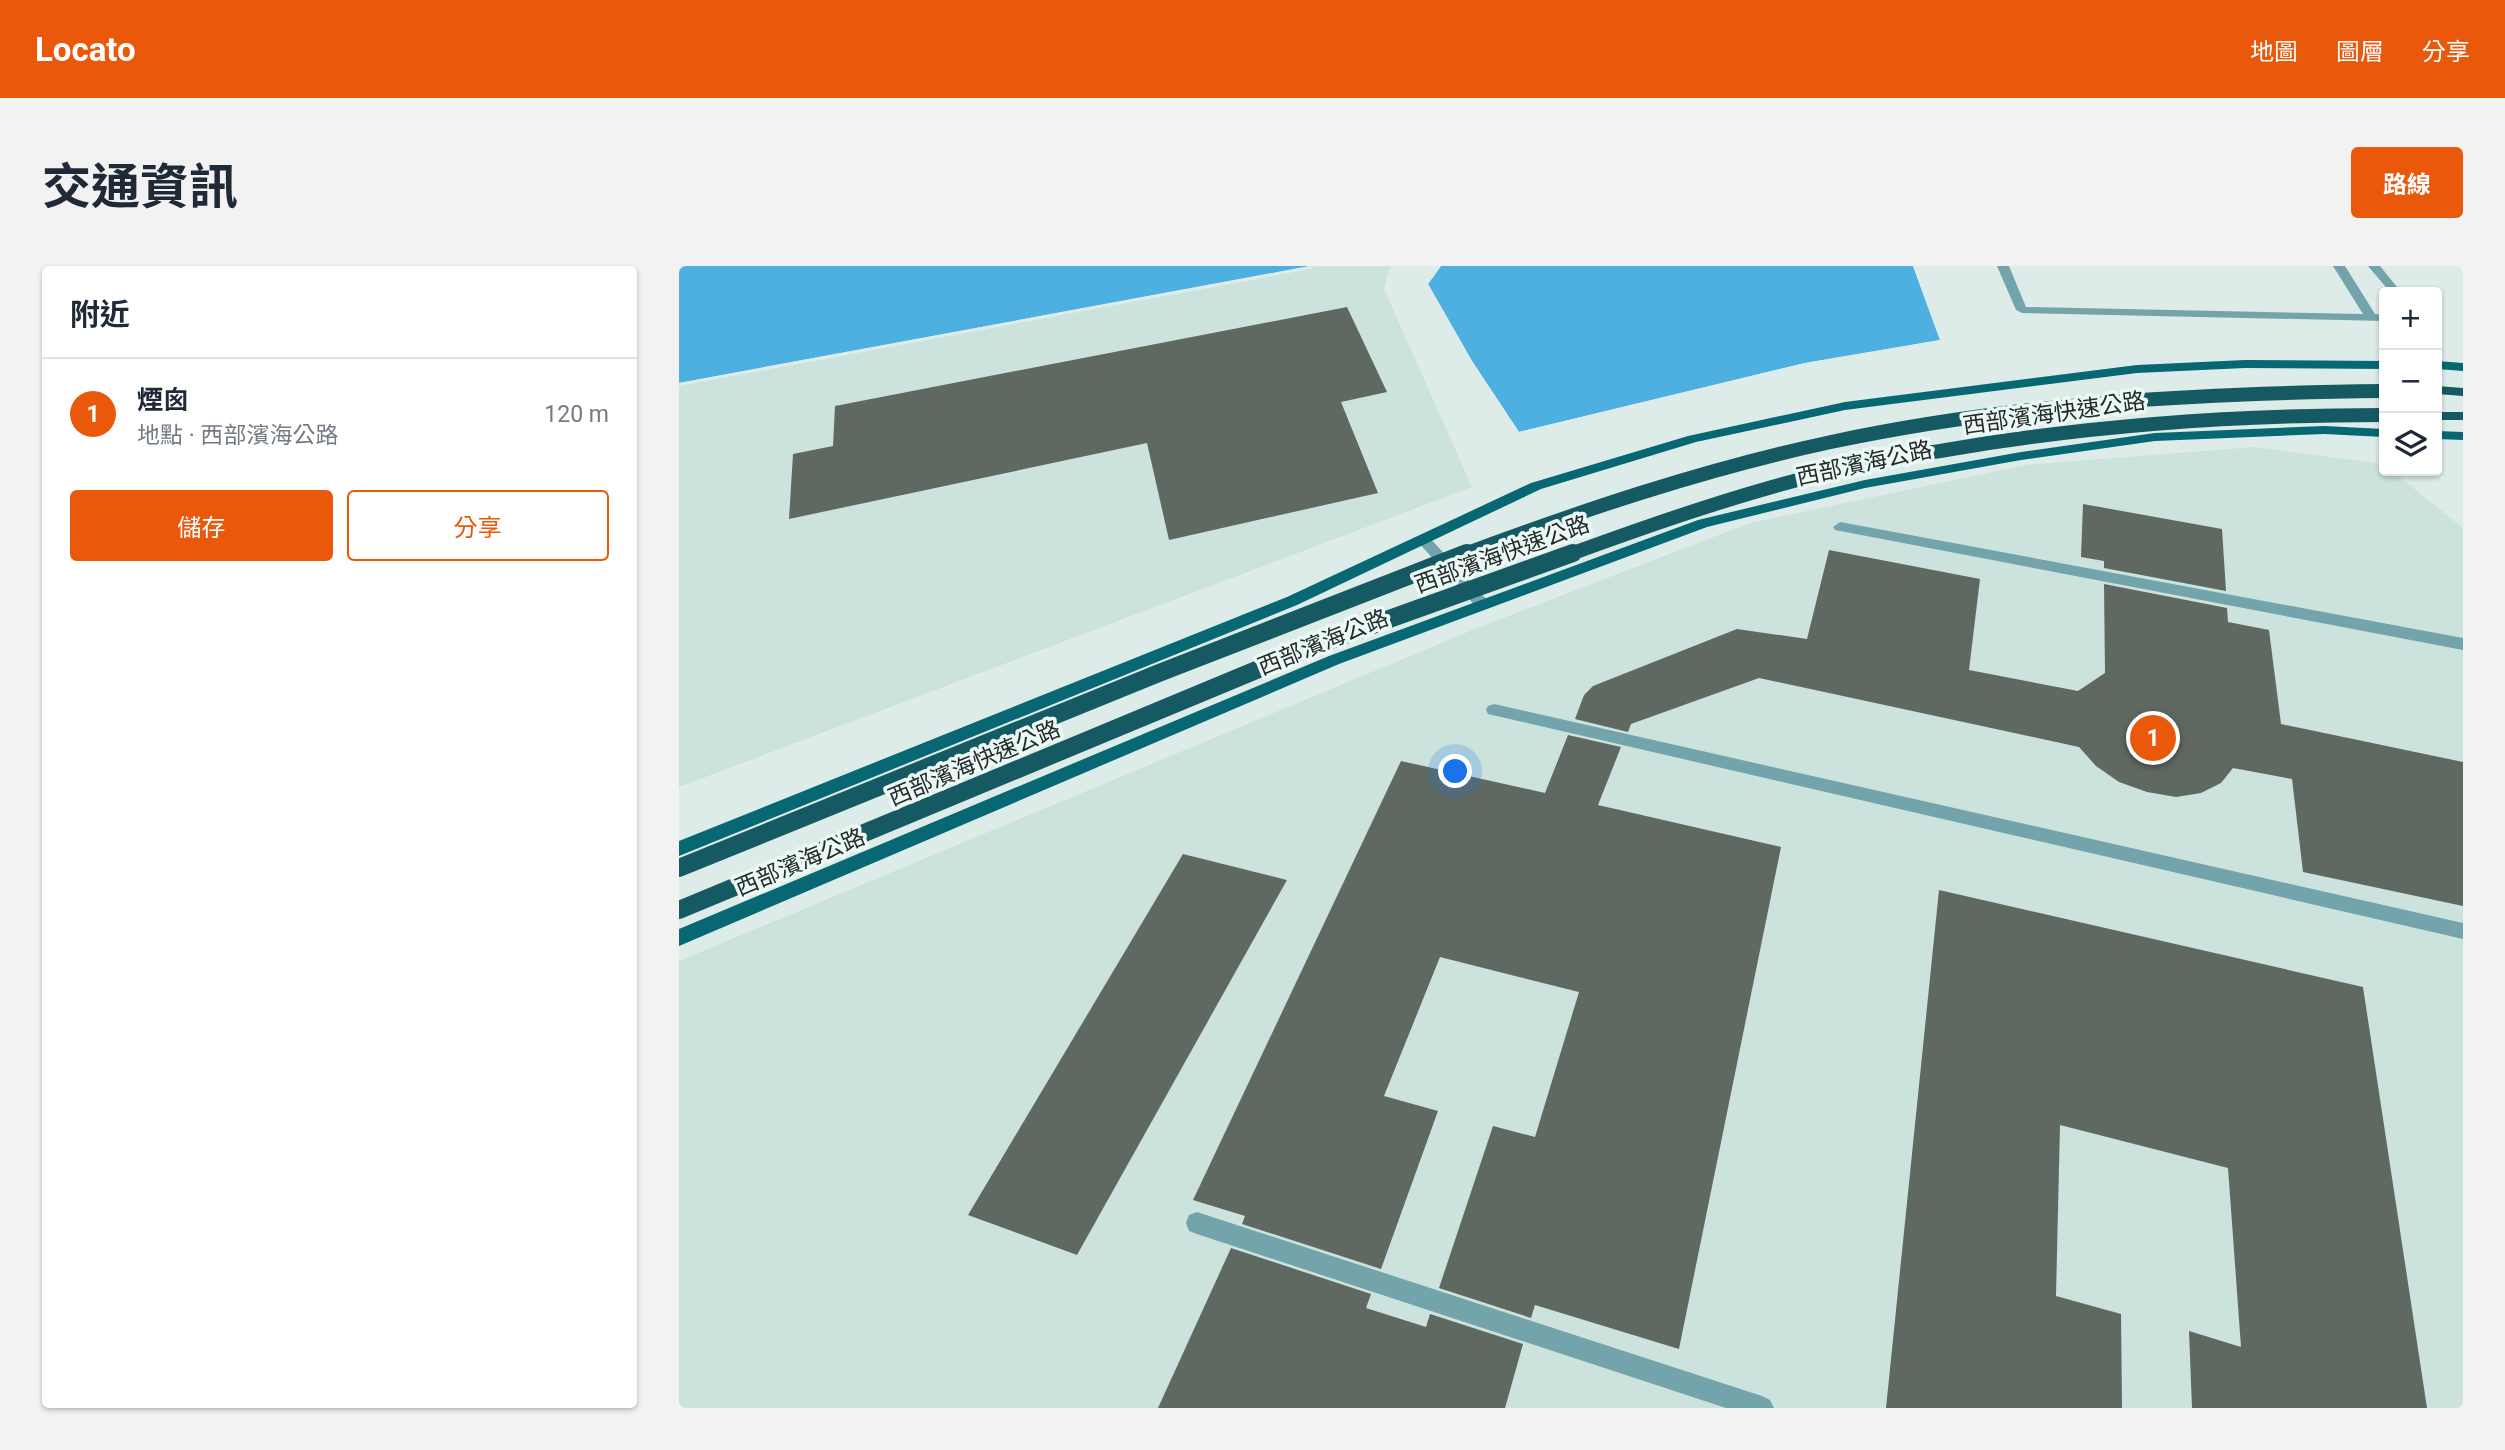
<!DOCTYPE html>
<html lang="zh-TW">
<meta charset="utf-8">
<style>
:root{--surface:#fff;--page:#f2f2f3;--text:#1f2937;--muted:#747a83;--line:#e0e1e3;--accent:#ea580c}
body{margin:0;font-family:Roboto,"Noto Sans TC",sans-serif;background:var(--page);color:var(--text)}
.controls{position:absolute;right:21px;top:21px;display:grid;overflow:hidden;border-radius:7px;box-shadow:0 2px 5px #0004}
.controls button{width:63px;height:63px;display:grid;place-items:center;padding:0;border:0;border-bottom:2px solid var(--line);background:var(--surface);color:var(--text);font:35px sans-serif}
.you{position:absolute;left:777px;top:506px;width:24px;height:24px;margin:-18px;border:5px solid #fff;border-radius:50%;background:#1a73e8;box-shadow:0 0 0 10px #1a73e833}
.badge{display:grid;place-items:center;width:46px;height:46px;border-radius:50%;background:var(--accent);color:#fff;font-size:23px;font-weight:700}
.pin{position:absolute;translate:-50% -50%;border:4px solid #fff;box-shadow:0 2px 7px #0006}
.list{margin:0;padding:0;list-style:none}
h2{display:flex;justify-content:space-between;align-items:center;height:91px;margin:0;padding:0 28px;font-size:30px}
h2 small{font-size:23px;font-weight:400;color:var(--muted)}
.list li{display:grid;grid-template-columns:46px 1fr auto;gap:21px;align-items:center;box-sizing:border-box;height:112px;padding:0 28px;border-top:2px solid var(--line)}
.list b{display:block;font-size:26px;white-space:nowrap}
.list p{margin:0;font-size:23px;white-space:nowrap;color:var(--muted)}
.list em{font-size:23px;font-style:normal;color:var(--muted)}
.actions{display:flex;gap:14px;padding:21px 28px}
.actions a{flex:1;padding:16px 0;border:2px solid var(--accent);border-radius:7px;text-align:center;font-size:24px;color:var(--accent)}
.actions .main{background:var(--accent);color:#fff}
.icon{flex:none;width:38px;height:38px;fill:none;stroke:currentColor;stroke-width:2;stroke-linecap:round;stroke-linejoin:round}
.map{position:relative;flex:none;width:1784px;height:1142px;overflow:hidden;border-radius:7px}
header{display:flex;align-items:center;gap:42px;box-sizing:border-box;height:98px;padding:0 35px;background:var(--accent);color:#fff}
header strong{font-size:33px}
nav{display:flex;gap:38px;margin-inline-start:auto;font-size:24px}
.intro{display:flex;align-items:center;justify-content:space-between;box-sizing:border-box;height:168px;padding:0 42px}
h1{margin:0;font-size:49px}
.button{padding:18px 32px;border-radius:7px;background:var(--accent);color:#fff;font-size:24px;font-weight:700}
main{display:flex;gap:42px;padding:0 42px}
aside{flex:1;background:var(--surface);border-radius:7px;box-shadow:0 2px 5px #0004}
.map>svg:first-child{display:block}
</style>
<header>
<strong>Locato</strong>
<nav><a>地圖</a><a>圖層</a><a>分享</a></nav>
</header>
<div class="intro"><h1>交通資訊</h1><a class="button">路線</a></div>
<main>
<aside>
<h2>附近<small></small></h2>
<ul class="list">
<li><span class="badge">1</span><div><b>煙囪</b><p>地點 · 西部濱海公路</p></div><em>120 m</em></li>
</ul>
<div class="actions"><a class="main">儲存</a><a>分享</a></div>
</aside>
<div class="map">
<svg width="1784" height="1142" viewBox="0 0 1784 1142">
<rect width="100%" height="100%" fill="#ddece9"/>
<!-- built -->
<g fill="#cbe2dd">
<polygon points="631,0 711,0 705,23 793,221 0,521 0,117"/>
<polygon points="1575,181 1705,198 1705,205 1713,205 1784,262 1784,1142 0,1142 0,695 796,363 1071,257 1347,199"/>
</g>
<!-- water -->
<g fill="#4eafe1">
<polygon points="0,0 631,0 0,117"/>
<polygon points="762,0 1234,0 1261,74 1126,97 840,166 793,95 749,18"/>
</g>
<!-- pier -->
<g fill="#ddece9">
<polygon points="631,0 635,0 632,3 0,120 0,117"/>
<polygon points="758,0 762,0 749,18 793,95 840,166 1126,97 1261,74 1234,0 1238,0 1265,74 1262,77 1127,101 840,170 790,97 746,19"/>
</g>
<!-- building -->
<g fill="#5f6962">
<polygon points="668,41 708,126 662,136 699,227 490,274 468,177 110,253 114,188 154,180 156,140"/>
<polygon points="1404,238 1543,263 1547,325 1425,302 1425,295 1402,291"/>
<polygon points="1150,284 1301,313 1290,404 1399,425 1426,407 1425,318 1548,342 1549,356 1590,364 1602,458 1784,496 1784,640 1624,606 1613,513 1554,502 1542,517 1522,527 1497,531 1468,526 1440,516 1417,500 1400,481 1080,412 952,458 949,466 896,453 905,429 914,420 1058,363 1128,373"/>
<polygon points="889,469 942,481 919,539 1102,581 1000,1083 856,1039 852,1052 760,1022 814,860 856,871 900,726 761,691 705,830 759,845 702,1003 563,958 566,950 514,934 722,495 866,527"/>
<polygon points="504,588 608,614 398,989 289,949"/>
<polygon points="1260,624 1684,721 1748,1142 1513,1142 1510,1065 1562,1081 1549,902 1381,859 1377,1030 1442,1048 1443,1142 1207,1142"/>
<polygon points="552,982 692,1028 687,1042 747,1061 751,1048 844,1078 826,1142 479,1142"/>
</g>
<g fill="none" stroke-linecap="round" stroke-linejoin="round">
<!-- service -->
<g fill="#74a4ab" fill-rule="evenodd">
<polygon points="1318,0 1330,0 1347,41 1684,48 1654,0 1666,0 1696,48 1705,49 1705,55 1343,47 1337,44"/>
<polygon points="1689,0 1701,0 1722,26 1711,26"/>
<polygon points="1161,256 1784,372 1784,384 1156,264 1154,261"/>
<polygon points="815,438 1784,657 1784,673 809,448 807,444 809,440"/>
<polygon points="518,946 1083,1130 1091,1134 1095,1142 1047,1142 518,968 510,965 507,957 510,949"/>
</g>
<!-- minor -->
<polygon fill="#74a4ab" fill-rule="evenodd" points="744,268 749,270 809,335 811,339 809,343 799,343 739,276 737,273"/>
<!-- primary -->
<g fill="#076772" fill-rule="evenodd">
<polygon points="1566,94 1705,95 1705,103 1566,102 1458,107 1166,144 1017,176 862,223 618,339 0,590 0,575 608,331 852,217 1009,170 1166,136 1458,99"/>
<polygon points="1758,95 1784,97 1784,105 1758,103"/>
<polygon points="1645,160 1705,163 1705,171 1645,168 1476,175 1342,194 1186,222 1028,261 660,398 0,680 0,663 650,390 1019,254 1186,214 1342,186 1476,167"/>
<polygon points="1758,165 1784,166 1784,174 1758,173"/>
</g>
<!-- trunk -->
<g fill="#155a62" fill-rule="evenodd">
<polygon points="1758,120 1784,122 1784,130 1758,128"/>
<rect x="1758" y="146" width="26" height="8"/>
</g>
<!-- trunk-bridge-far1 -->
<g stroke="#155a62" stroke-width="14">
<path d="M783,289C904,244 1026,203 1152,176C1335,137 1519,127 1705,125"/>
<path d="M889,289C979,256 1069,225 1162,203C1196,194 1232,190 1267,184C1412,159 1558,149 1705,149"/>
</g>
<!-- trunk-bridge -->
<g stroke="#155a62" stroke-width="18">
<polyline points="0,602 480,407 788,287"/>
<polyline points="0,644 635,380 894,287"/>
</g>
</g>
<g text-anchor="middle" stroke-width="7" stroke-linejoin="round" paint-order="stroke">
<!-- street labels -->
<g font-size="23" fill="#252a29" stroke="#ebf9f6">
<text transform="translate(1375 147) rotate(-8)" y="8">西部濱海快速公路</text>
<text transform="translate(1185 197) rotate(-12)" y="8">西部濱海公路</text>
<text transform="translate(823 288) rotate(-20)" y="8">西部濱海快速公路</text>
<text transform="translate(644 376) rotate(-22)" y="8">西部濱海公路</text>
<text transform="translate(295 497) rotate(-23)" y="8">西部濱海快速公路</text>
<text transform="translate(121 596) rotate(-23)" y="8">西部濱海公路</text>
</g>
</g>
</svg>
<div class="controls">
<button>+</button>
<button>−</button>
<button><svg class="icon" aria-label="layers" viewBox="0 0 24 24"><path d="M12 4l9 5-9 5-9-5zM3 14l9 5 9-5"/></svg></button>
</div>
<div class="you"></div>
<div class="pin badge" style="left:1474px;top:472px">1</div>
</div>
</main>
